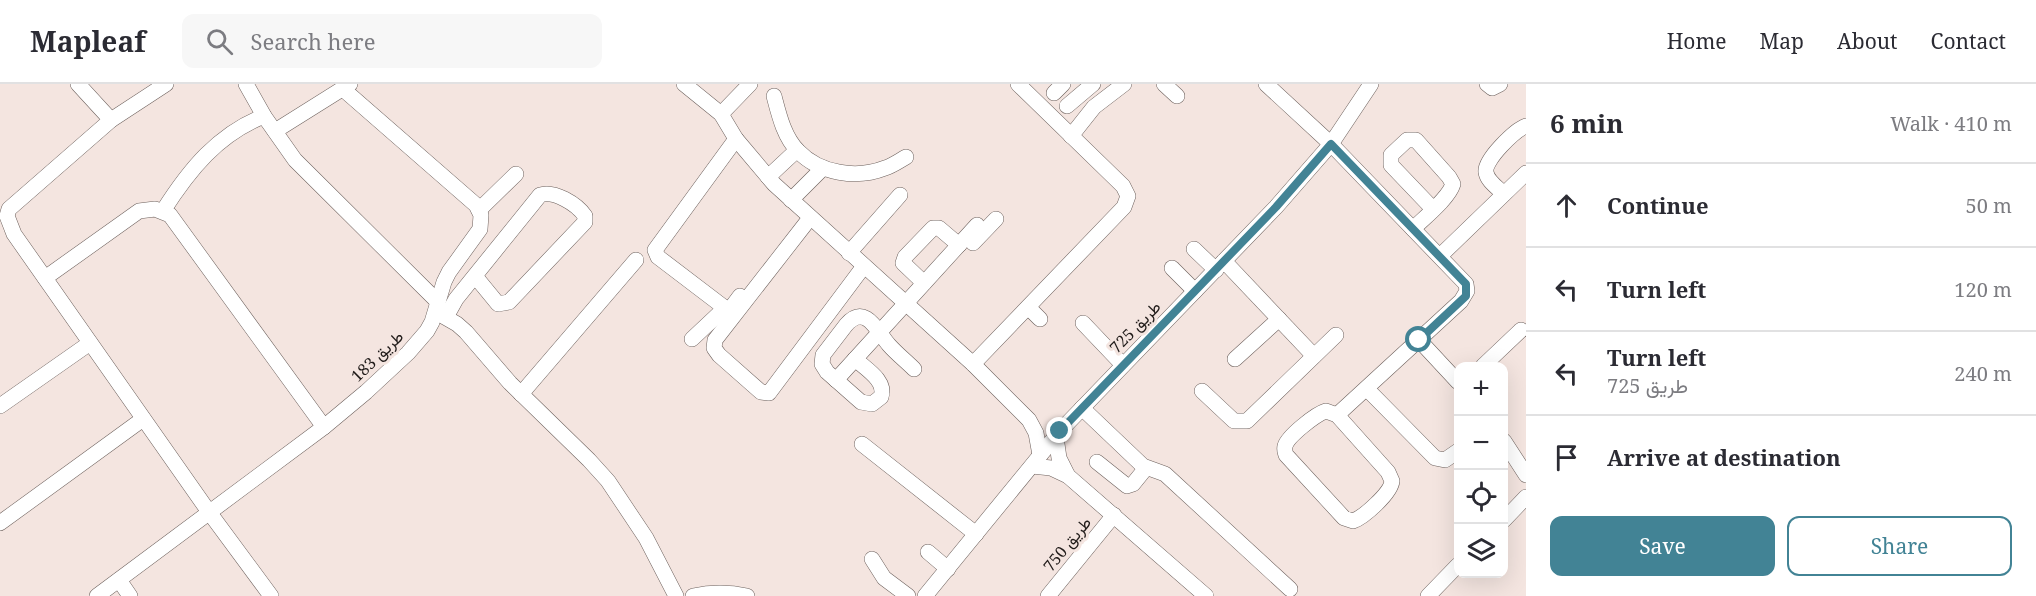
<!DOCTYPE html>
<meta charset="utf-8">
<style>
:root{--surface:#fff;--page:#f7f7f7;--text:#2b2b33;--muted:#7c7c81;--line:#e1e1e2;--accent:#428395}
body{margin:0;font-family:"Noto Serif",Vazirmatn,serif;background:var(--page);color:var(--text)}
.controls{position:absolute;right:18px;bottom:18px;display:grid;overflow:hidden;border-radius:12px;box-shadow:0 6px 24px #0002}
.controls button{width:54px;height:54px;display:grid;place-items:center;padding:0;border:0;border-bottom:2px solid var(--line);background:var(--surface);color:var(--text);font:30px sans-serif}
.stop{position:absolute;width:18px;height:18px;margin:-14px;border:4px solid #428395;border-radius:50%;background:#fff}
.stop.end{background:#428395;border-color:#fff;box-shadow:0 2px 6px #0008}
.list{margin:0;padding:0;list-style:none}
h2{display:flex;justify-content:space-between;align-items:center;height:78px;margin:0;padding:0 24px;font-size:26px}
h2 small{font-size:20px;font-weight:400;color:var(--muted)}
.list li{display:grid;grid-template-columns:39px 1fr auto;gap:18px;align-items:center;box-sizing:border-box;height:84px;padding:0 24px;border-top:2px solid var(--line)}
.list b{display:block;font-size:22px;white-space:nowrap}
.list p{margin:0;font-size:20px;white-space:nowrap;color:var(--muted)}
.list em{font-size:20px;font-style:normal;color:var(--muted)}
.actions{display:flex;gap:12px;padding:18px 24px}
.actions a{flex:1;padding:14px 0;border:2px solid var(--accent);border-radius:12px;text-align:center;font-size:21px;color:var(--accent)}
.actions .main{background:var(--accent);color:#fff}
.icon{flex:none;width:33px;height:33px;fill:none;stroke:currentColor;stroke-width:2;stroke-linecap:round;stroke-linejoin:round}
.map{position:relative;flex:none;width:1526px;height:512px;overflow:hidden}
header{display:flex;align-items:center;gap:36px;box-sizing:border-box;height:84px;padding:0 30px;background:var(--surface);border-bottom:2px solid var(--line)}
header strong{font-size:28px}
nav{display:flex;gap:33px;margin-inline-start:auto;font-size:21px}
.search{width:420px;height:54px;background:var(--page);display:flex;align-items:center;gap:15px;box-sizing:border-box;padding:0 21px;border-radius:12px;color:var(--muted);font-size:22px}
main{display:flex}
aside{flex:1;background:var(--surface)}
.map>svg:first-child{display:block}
</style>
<header>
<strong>Mapleaf</strong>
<div class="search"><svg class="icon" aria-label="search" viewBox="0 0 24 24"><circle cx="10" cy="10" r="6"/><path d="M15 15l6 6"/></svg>Search here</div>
<nav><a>Home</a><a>Map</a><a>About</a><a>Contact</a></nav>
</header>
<main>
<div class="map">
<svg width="1526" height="512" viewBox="0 0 1526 512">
<rect width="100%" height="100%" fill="#f4e5e0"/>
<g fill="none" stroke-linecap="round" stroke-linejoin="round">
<!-- minor casing -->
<g stroke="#6d615d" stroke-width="16">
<g id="minor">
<polyline points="78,0 111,36"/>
<polyline points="166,0 111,36 9,125 7,132 14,150 209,428 271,512"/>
<polyline points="246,0 264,32 295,76 438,218"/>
<polyline points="684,0 721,30 736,55 774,100 973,280 1029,336 1036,349 1040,371"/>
<polyline points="1164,0 1177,12"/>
<polyline points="1266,0 1331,60 1466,200 1467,207 1461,217 1337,331"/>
<polyline points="1487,0 1492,4 1500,0"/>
<polyline points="1054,9 1063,0"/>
<path d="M774,12C779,31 784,53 798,67C820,90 857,95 885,84C892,82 899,77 906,73"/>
<polyline points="1067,22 1093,0"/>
<polyline points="721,30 750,0"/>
<polyline points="275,47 350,0"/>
<polyline points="1071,52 1094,23 1124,0"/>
<polyline points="736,55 655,166 658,173 725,224 731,224 740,212"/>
<polyline points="768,93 797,66"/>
<path d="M1504,110C1498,104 1487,97 1486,88C1484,76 1515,46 1526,42"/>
<polyline points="791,116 823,84"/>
<polyline points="479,126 516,90"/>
<path d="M163,127C189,86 218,50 264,32"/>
<polyline points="810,134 715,256 714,264 719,271 761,308 769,309 864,182"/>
<path d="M1413,145C1424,134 1449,114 1453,100L1449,93L1416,56H1407L1391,71V81L1433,125"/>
<polyline points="973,159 996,135"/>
<polyline points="1194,165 1216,186"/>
<polyline points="849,169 900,111"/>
<polyline points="1440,172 1526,89"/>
<polyline points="1224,177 1314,272"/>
<polyline points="1172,184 1195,207"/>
<polyline points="45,194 139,127 155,125 170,131 324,343"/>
<polyline points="924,199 903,179 905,173 933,144 939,144 959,161"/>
<polyline points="1029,224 1040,235"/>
<polyline points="436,228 457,240 466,248 510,299 589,376 608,397 646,454 676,512"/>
<path d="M446,233L456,215L540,111C554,106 577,120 585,132V138L509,218L498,220L475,192"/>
<polyline points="1083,239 1123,281"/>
<polyline points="692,255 725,224"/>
<polyline points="1419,256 1458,298"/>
<path d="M855,275C866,285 887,297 881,313L872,320L861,318L827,288L822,280L823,271L846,241C866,218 878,249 889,261C897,270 906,277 914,285"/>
<polyline points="1235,275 1279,235"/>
<polyline points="973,280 1124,123 1128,112 1123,102 1018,0"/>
<polyline points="1483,282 1521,246"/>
<polyline points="836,296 977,141"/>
<polyline points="1367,305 1435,374 1445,376 1458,367"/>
<polyline points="1202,307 1234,337 1247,337 1336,251"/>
<polyline points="521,310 636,176"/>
<polyline points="0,322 90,259"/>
<polyline points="1082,324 1143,382 1165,390 1290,505"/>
<path d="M1326,327L1337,331L1388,388L1392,397C1391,409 1364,433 1353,437L1344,434L1286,371C1285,367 1284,366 1285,362C1288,352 1316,330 1326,327Z"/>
<polyline points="1056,353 1059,374 1068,392"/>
<polyline points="1504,357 1526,391"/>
<polyline points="862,360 976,450"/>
<polyline points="1097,378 1127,402 1133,400 1146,384"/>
<polyline points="1032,382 1051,384 1068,392 1206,512"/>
<polyline points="1504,436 1526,413"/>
<polyline points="0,439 143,335"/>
<polyline points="928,468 948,485"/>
<polyline points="872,475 884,494 908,512"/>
<polyline points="119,496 130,512"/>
<polyline points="97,512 324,343 366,308 408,269 427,247 432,238 444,198 449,188 480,145 481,131 476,121 343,5"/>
<path d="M693,512C711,508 729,508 747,512"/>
<polyline points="925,512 1060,347 1276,123 1331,60 1371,0"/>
<polyline points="1048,512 1114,431"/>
<polyline points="1428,512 1458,481"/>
</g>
</g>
<!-- minor -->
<use href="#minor" stroke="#fff" stroke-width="15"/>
</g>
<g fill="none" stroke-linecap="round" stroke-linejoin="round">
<!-- route -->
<polyline stroke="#428395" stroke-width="8" points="1060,347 1276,123 1331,60 1466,200 1466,212 1419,256"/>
</g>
<g text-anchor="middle" stroke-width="6" stroke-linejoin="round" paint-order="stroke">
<!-- street labels -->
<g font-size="16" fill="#201b19" stroke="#f4e5e0">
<text transform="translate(1135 243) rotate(-46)" y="6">طريق 725</text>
<text transform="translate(377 272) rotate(-44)" y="6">طريق 183</text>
<text transform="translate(1067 460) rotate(-51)" y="6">طريق 750</text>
</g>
</g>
</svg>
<div class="controls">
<button>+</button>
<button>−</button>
<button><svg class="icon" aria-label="locate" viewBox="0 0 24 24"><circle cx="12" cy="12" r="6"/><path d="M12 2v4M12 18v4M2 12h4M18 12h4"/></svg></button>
<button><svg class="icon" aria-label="layers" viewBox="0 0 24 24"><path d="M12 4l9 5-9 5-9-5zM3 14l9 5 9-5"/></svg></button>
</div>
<div class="stop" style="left:1419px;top:256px"></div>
<div class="stop end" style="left:1060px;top:347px"></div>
</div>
<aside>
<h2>6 min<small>Walk · 410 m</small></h2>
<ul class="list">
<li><svg class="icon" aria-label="ahead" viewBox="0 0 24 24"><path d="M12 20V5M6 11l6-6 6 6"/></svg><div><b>Continue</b></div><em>50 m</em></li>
<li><svg class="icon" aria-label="left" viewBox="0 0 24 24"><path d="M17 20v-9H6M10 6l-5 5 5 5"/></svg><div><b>Turn left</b></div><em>120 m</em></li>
<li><svg class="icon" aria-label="left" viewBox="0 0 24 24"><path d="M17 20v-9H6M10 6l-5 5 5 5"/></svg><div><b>Turn left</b><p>طريق 725</p></div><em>240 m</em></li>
<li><svg class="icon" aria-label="arrive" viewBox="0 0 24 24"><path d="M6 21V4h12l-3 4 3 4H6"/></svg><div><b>Arrive at destination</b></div></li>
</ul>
<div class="actions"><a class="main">Save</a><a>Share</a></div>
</aside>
</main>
